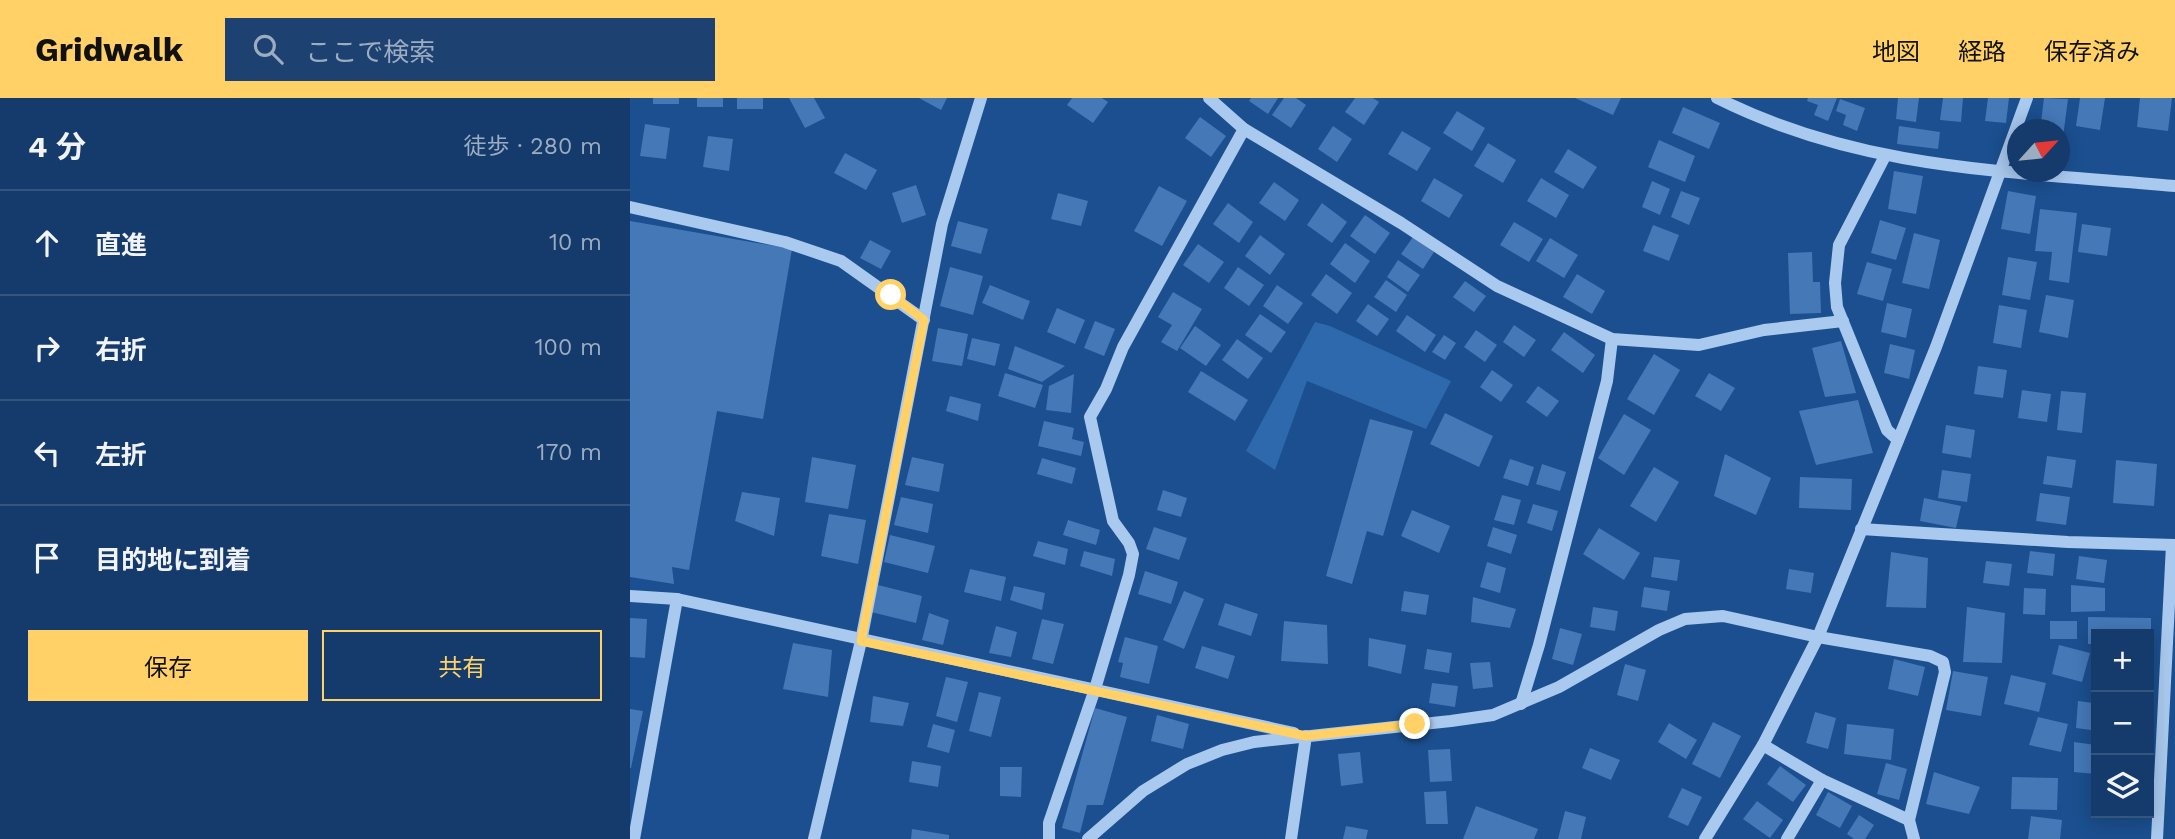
<!DOCTYPE html>
<html lang="ja">
<meta charset="utf-8">
<style>
:root{--surface:#143b6b;--page:#1d4271;--text:#f1f3f6;--muted:#9dadc1;--line:#33557e;--accent:#ffd166}
body{margin:0;font-family:"Work Sans","Noto Sans JP",sans-serif;background:var(--page);color:var(--text)}
.controls{position:absolute;right:21px;bottom:21px;display:grid;overflow:hidden;border-radius:0px;box-shadow:0 4px 18px #0003}
.controls button{width:63px;height:63px;display:grid;place-items:center;padding:0;border:0;border-bottom:2px solid var(--line);background:var(--surface);color:var(--text);font:35px sans-serif}
.compass{position:absolute;left:1377px;top:21px;width:63px;height:63px;border-radius:50%;background:var(--surface);box-shadow:0 4px 18px #0003;rotate:63deg}
.stop{position:absolute;width:21px;height:21px;margin:-16px;border:5px solid #ffd166;border-radius:50%;background:#fff}
.stop.end{background:#ffd166;border-color:#fff;box-shadow:0 2px 7px #0008}
.list{margin:0;padding:0;list-style:none}
h2{display:flex;justify-content:space-between;align-items:center;height:91px;margin:0;padding:0 28px;font-size:30px}
h2 small{font-size:23px;font-weight:400;color:var(--muted)}
.list li{display:grid;grid-template-columns:46px 1fr auto;gap:21px;align-items:center;box-sizing:border-box;height:105px;padding:0 28px;border-top:2px solid var(--line)}
.list b{display:block;font-size:26px;white-space:nowrap}
.list em{font-size:23px;font-style:normal;color:var(--muted)}
.actions{display:flex;gap:14px;padding:21px 28px}
.actions a{flex:1;padding:16px 0;border:2px solid var(--accent);border-radius:0px;text-align:center;font-size:24px;color:var(--accent)}
.actions .main{background:var(--accent);color:#111}
.icon{flex:none;width:38px;height:38px;fill:none;stroke:currentColor;stroke-width:2;stroke-linecap:round;stroke-linejoin:round}
.map{position:relative;flex:none;width:1545px;height:741px;overflow:hidden}
header{display:flex;align-items:center;gap:42px;box-sizing:border-box;height:98px;padding:0 35px;background:var(--accent);color:#111}
header strong{font-size:33px}
nav{display:flex;gap:38px;margin-inline-start:auto;font-size:24px}
.search{width:490px;height:63px;background:var(--page);display:flex;align-items:center;gap:18px;box-sizing:border-box;padding:0 24px;border-radius:0px;color:var(--muted);font-size:26px}
main{display:flex}
aside{flex:1;background:var(--surface)}
.map>svg:first-child{display:block}
</style>
<header>
<strong>Gridwalk</strong>
<div class="search"><svg class="icon" aria-label="search" viewBox="0 0 24 24"><circle cx="10" cy="10" r="6"/><path d="M15 15l6 6"/></svg>ここで検索</div>
<nav><a>地図</a><a>経路</a><a>保存済み</a></nav>
</header>
<main>
<aside>
<h2>4 分<small>徒歩 · 280 m</small></h2>
<ul class="list">
<li><svg class="icon" aria-label="ahead" viewBox="0 0 24 24"><path d="M12 20V5M6 11l6-6 6 6"/></svg><div><b>直進</b></div><em>10 m</em></li>
<li><svg class="icon" aria-label="right" viewBox="0 0 24 24"><path d="M7 20v-9h11M14 6l5 5-5 5"/></svg><div><b>右折</b></div><em>100 m</em></li>
<li><svg class="icon" aria-label="left" viewBox="0 0 24 24"><path d="M17 20v-9H6M10 6l-5 5 5 5"/></svg><div><b>左折</b></div><em>170 m</em></li>
<li><svg class="icon" aria-label="arrive" viewBox="0 0 24 24"><path d="M6 21V4h12l-3 4 3 4H6"/></svg><div><b>目的地に到着</b></div></li>
</ul>
<div class="actions"><a class="main">保存</a><a>共有</a></div>
</aside>
<div class="map">
<svg width="1545" height="741" viewBox="0 0 1545 741">
<rect width="100%" height="100%" fill="#1b4f8f"/>
<!-- green -->
<polygon fill="#2e69ad" points="685,224 700,228 821,283 796,331 677,283 645,372 616,353"/>
<!-- building -->
<g fill="#4478b7">
<rect x="23" y="0" width="26" height="6"/>
<rect x="67" y="0" width="26" height="9"/>
<rect x="107" y="0" width="26" height="11"/>
<polygon points="159,0 184,0 195,20 175,30"/>
<polygon points="289,0 317,0 311,12"/>
<polygon points="442,0 472,0 478,4 463,25 437,7"/>
<polygon points="621,0 648,0 638,16 619,3"/>
<polygon points="654,0 666,0 676,7 661,30 642,17"/>
<polygon points="725,0 743,0 749,4 734,27 715,14"/>
<polygon points="945,0 991,0 983,17"/>
<polygon points="1178,0 1207,0 1198,23 1184,17 1188,7 1177,3"/>
<polygon points="1268,0 1289,0 1286,24 1266,21"/>
<polygon points="1313,0 1333,0 1331,24 1310,22"/>
<polygon points="1358,0 1379,0 1376,25 1355,23"/>
<polygon points="1414,0 1438,1 1433,39 1430,38 1430,32 1410,32"/>
<polygon points="1450,0 1475,0 1470,32 1446,28"/>
<polygon points="1510,0 1542,0 1538,33 1507,29"/>
<polygon points="1210,1 1235,10 1227,33 1213,27 1216,17 1206,13"/>
<polygon points="1053,9 1090,25 1079,51 1042,35"/>
<polygon points="827,13 855,30 842,53 813,35"/>
<polygon points="570,19 596,38 581,59 555,40"/>
<polygon points="15,26 40,30 36,61 10,58"/>
<polygon points="703,28 722,41 707,64 688,51"/>
<polygon points="1269,28 1310,34 1308,51 1267,46"/>
<polygon points="772,33 801,50 787,73 758,56"/>
<polygon points="78,38 103,41 99,73 73,69"/>
<polygon points="1029,42 1065,58 1055,84 1018,69"/>
<polygon points="858,45 886,62 873,85 844,68"/>
<polygon points="938,51 967,69 953,91 924,74"/>
<polygon points="215,55 247,72 236,92 204,75"/>
<polygon points="1264,73 1293,78 1286,116 1258,111"/>
<polygon points="804,80 833,97 819,120 791,103"/>
<polygon points="911,80 939,97 926,120 897,103"/>
<polygon points="1022,83 1040,91 1030,117 1012,109"/>
<polygon points="644,84 669,102 655,123 629,105"/>
<polygon points="286,87 296,117 272,125 262,95"/>
<polygon points="529,88 557,103 532,148 504,133"/>
<polygon points="1051,93 1070,100 1059,127 1041,119"/>
<polygon points="1378,93 1406,98 1400,136 1371,131"/>
<polygon points="428,95 458,103 451,128 421,121"/>
<polygon points="598,105 623,124 609,145 583,126"/>
<polygon points="692,105 717,124 702,145 677,127"/>
<polygon points="1410,111 1447,115 1439,185 1419,182 1422,154 1405,153"/>
<polygon points="735,117 760,135 745,156 720,138"/>
<polygon points="1250,122 1276,130 1266,162 1241,155"/>
<polygon points="0,123 162,151 133,321 87,313 59,472 42,469 44,486 0,479"/>
<polygon points="328,123 358,131 351,156 321,148"/>
<polygon points="884,124 913,141 899,164 870,147"/>
<polygon points="1452,126 1481,130 1477,158 1448,154"/>
<polygon points="1023,127 1049,137 1039,163 1013,153"/>
<polygon points="1284,135 1310,142 1299,191 1272,185"/>
<polygon points="630,137 655,156 640,177 615,158"/>
<polygon points="783,139 804,154 793,171 771,156"/>
<polygon points="920,140 948,157 934,180 906,163"/>
<polygon points="240,142 261,153 251,171 230,160"/>
<polygon points="715,145 740,163 725,185 700,166"/>
<polygon points="568,146 594,164 579,185 553,167"/>
<polygon points="1182,154 1183,184 1190,184 1191,215 1160,216 1158,155"/>
<polygon points="1378,159 1407,164 1400,202 1372,197"/>
<polygon points="768,162 790,177 778,194 757,179"/>
<polygon points="1237,164 1262,171 1253,203 1227,196"/>
<polygon points="320,169 353,178 343,217 310,208"/>
<polygon points="608,169 634,187 619,208 594,190"/>
<polygon points="696,176 722,195 707,216 681,197"/>
<polygon points="947,176 975,193 962,216 933,199"/>
<polygon points="756,182 777,197 766,214 744,199"/>
<polygon points="835,183 856,198 844,214 823,199"/>
<polygon points="360,187 400,203 393,222 352,205"/>
<polygon points="647,187 673,205 658,226 633,208"/>
<polygon points="543,194 572,211 547,253 531,244 542,227 528,219"/>
<polygon points="1416,197 1444,202 1438,240 1409,234"/>
<polygon points="1257,205 1282,211 1276,240 1251,234"/>
<polygon points="738,206 759,221 747,238 726,223"/>
<polygon points="1369,207 1397,212 1391,250 1363,245"/>
<polygon points="427,210 455,222 445,246 417,234"/>
<polygon points="630,216 656,234 641,255 615,237"/>
<polygon points="777,217 806,237 795,254 766,233"/>
<polygon points="465,223 485,231 474,258 454,250"/>
<polygon points="884,227 906,242 894,259 873,244"/>
<polygon points="565,228 591,247 576,268 550,250"/>
<polygon points="308,230 338,236 332,268 302,263"/>
<polygon points="846,232 867,247 855,264 834,249"/>
<polygon points="934,234 965,257 953,275 921,252"/>
<polygon points="814,237 826,245 815,262 802,254"/>
<polygon points="342,240 370,246 365,268 337,261"/>
<polygon points="607,241 633,260 618,281 592,262"/>
<polygon points="1211,243 1226,295 1195,299 1182,250"/>
<polygon points="1260,246 1285,252 1279,281 1254,275"/>
<polygon points="385,248 435,268 412,284 378,271"/>
<polygon points="1024,256 1050,272 1024,317 997,301"/>
<polygon points="1348,268 1377,272 1373,300 1344,296"/>
<polygon points="862,272 883,287 871,304 850,289"/>
<polygon points="571,273 618,302 605,323 558,294"/>
<polygon points="375,275 413,287 405,310 368,298"/>
<polygon points="1079,275 1105,290 1091,313 1065,298"/>
<polygon points="444,276 441,315 416,312 419,288"/>
<polygon points="908,288 929,303 917,319 896,304"/>
<polygon points="1392,292 1421,296 1417,324 1388,320"/>
<polygon points="1431,293 1456,295 1452,335 1427,332"/>
<polygon points="320,298 351,306 348,323 316,313"/>
<polygon points="1228,302 1243,355 1186,367 1169,313"/>
<polygon points="815,315 863,338 849,369 800,346"/>
<polygon points="994,316 1021,332 994,377 968,360"/>
<polygon points="740,321 783,333 753,438 737,433 722,486 696,478"/>
<polygon points="414,323 444,330 442,341 454,344 451,358 408,348"/>
<polygon points="1316,327 1345,332 1341,360 1312,355"/>
<polygon points="1095,356 1141,380 1126,417 1084,398"/>
<polygon points="1417,358 1446,362 1442,390 1413,386"/>
<polygon points="182,359 226,367 218,411 175,404"/>
<polygon points="282,359 314,366 309,394 275,387"/>
<polygon points="412,360 446,370 442,386 407,376"/>
<polygon points="880,361 904,369 898,388 873,380"/>
<polygon points="1486,362 1527,366 1524,408 1483,405"/>
<polygon points="912,366 936,374 930,393 906,386"/>
<polygon points="1024,369 1049,384 1026,424 1000,408"/>
<polygon points="1312,372 1341,376 1337,404 1308,400"/>
<polygon points="1170,379 1222,381 1221,412 1169,410"/>
<polygon points="533,392 557,400 551,419 527,412"/>
<polygon points="112,394 150,400 144,438 105,423"/>
<polygon points="1410,395 1440,399 1436,427 1406,423"/>
<polygon points="872,397 891,402 884,427 864,422"/>
<polygon points="271,399 303,406 298,435 264,427"/>
<polygon points="1294,400 1331,408 1326,430 1290,423"/>
<polygon points="903,406 928,413 922,433 897,425"/>
<polygon points="782,412 820,428 809,455 771,438"/>
<polygon points="199,416 236,422 228,466 191,458"/>
<polygon points="438,422 470,432 466,447 433,437"/>
<polygon points="524,429 557,440 549,462 516,451"/>
<polygon points="863,429 887,437 881,456 857,448"/>
<polygon points="969,430 1010,455 994,482 953,456"/>
<polygon points="260,437 305,448 298,475 254,464"/>
<polygon points="408,443 438,451 435,467 403,458"/>
<polygon points="454,453 485,461 482,478 450,468"/>
<polygon points="1400,453 1425,456 1423,478 1397,475"/>
<polygon points="1261,454 1298,460 1296,510 1256,509"/>
<polygon points="1449,458 1477,462 1474,485 1446,481"/>
<polygon points="1024,459 1050,462 1047,483 1021,479"/>
<polygon points="1356,463 1382,466 1379,488 1353,485"/>
<polygon points="857,464 876,470 870,495 850,489"/>
<polygon points="340,471 376,479 371,503 334,494"/>
<polygon points="1159,471 1184,475 1181,495 1156,491"/>
<polygon points="515,473 548,484 541,506 508,496"/>
<polygon points="248,487 292,498 286,525 241,514"/>
<polygon points="1441,487 1475,490 1475,513 1441,514"/>
<polygon points="384,488 415,495 412,512 380,502"/>
<polygon points="1014,489 1040,493 1037,513 1011,509"/>
<polygon points="1394,490 1416,491 1415,517 1393,516"/>
<polygon points="554,493 574,501 554,551 533,542"/>
<polygon points="774,493 799,497 796,517 771,513"/>
<polygon points="843,499 886,511 880,530 841,524"/>
<polygon points="595,505 628,516 621,538 588,527"/>
<polygon points="963,509 988,513 985,533 960,529"/>
<polygon points="1337,509 1375,515 1372,565 1333,564"/>
<polygon points="299,515 319,522 313,547 292,542"/>
<polygon points="1458,519 1521,520 1521,536 1466,536 1466,546 1458,546"/>
<polygon points="0,520 17,521 15,560 0,559"/>
<polygon points="412,521 434,526 423,566 402,561"/>
<polygon points="654,523 697,527 698,566 651,563"/>
<rect x="1420" y="523" width="27" height="18"/>
<polygon points="366,528 387,534 381,559 359,555"/>
<polygon points="930,530 952,536 943,567 922,561"/>
<polygon points="495,539 528,548 519,586 490,579 493,565 488,564"/>
<polygon points="739,540 776,547 771,576 738,568"/>
<polygon points="163,545 202,552 198,599 153,591"/>
<polygon points="1429,547 1460,555 1452,584 1422,576"/>
<polygon points="572,548 605,558 598,581 565,570"/>
<polygon points="797,551 822,555 819,575 794,571"/>
<polygon points="1264,561 1295,569 1288,598 1258,591"/>
<polygon points="860,564 863,589 843,591 840,565"/>
<polygon points="995,566 1016,572 1008,603 987,597"/>
<polygon points="1323,573 1358,579 1351,618 1316,612"/>
<polygon points="1381,577 1416,585 1409,614 1374,606"/>
<polygon points="316,579 338,584 327,624 306,618"/>
<polygon points="802,585 828,588 825,609 799,605"/>
<polygon points="349,594 371,599 361,639 339,633"/>
<polygon points="243,598 279,605 273,628 240,624"/>
<polygon points="1448,603 1463,605 1461,632 1446,630"/>
<polygon points="465,610 497,619 473,707 457,707 450,735 432,730"/>
<polygon points="0,611 13,613 1,670 0,670"/>
<polygon points="1185,614 1206,620 1198,651 1176,645"/>
<polygon points="527,617 559,626 553,651 521,643"/>
<polygon points="1408,619 1438,626 1431,654 1399,647"/>
<polygon points="1083,624 1111,638 1090,680 1062,666"/>
<polygon points="1039,625 1067,642 1056,661 1028,644"/>
<polygon points="303,626 325,632 319,655 297,649"/>
<polygon points="1217,626 1264,631 1261,662 1214,656"/>
<polygon points="1444,644 1466,647 1466,676 1444,674"/>
<polygon points="960,650 990,662 981,682 952,670"/>
<polygon points="820,651 822,683 800,684 798,652"/>
<polygon points="730,654 733,685 711,688 708,656"/>
<polygon points="282,663 311,668 308,689 279,684"/>
<polygon points="1256,665 1277,671 1269,702 1247,696"/>
<polygon points="1150,668 1176,687 1163,704 1137,686"/>
<polygon points="370,669 392,669 391,699 370,698"/>
<polygon points="1304,674 1350,689 1339,716 1296,706"/>
<polygon points="1382,679 1428,680 1427,712 1381,711"/>
<polygon points="1052,690 1072,699 1058,728 1038,719"/>
<polygon points="816,693 818,726 796,726 794,694"/>
<polygon points="1198,694 1222,708 1210,730 1186,717"/>
<polygon points="1127,703 1153,722 1140,740 1113,721"/>
<polygon points="846,708 908,731 904,741 833,741"/>
<polygon points="935,713 956,719 951,741 928,741"/>
<polygon points="1229,717 1244,727 1235,741 1224,741 1217,736"/>
<polygon points="1401,718 1432,722 1430,741 1398,741"/>
<polygon points="716,728 738,732 736,741 713,741"/>
<polygon points="282,731 319,737 319,741 281,741"/>
</g>
<g fill="none" stroke-linecap="round" stroke-linejoin="round">
<!-- minor -->
<g stroke="#a9c9ee" stroke-width="12">
<polyline points="579,0 614,31 771,125 867,188 982,241 1069,247 1134,232 1213,223"/>
<path d="M1087,0C1235,74 1384,73 1545,88"/>
<polyline points="1255,58 1209,147 1205,185 1207,209 1257,332 1268,342"/>
<polyline points="0,109 155,144 211,163 294,222"/>
<polyline points="1231,431 1438,444 1545,447"/>
<polyline points="0,498 47,501 664,635"/>
<polyline points="891,606 909,547 977,283 982,241"/>
<polyline points="1133,647 1192,682 1279,722"/>
<polyline points="4,741 47,501"/>
<polyline points="184,741 231,543 312,126 351,0"/>
<polyline points="419,741 419,725 465,591 499,477 503,456 499,445 483,423 460,319 476,291 493,249 614,31"/>
<polyline points="458,741 513,693 557,666 592,652 624,644 821,623 863,617 929,589 1029,532 1055,521 1093,518 1188,539 1300,558 1313,564 1315,574 1279,722 1284,741"/>
<polyline points="661,741 676,638"/>
<polyline points="1075,741 1133,647 1188,539 1306,249 1397,0"/>
<polyline points="1157,741 1192,682"/>
<polyline points="1527,741 1542,447"/>
</g>
</g>
<g fill="none" stroke-linecap="round" stroke-linejoin="round">
<!-- route -->
<polyline stroke="#ffd166" stroke-width="9" points="261,197 294,222 231,543 676,638 785,626"/>
</g>
</svg>
<div class="controls">
<button>+</button>
<button>−</button>
<button><svg class="icon" aria-label="layers" viewBox="0 0 24 24"><path d="M12 4l9 5-9 5-9-5zM3 14l9 5 9-5"/></svg></button>
</div>
<svg class="compass" viewBox="-18 -18 36 36"><path d="M0-13l5 13h-10z" fill="#e53935"/><path d="M0 13l5-13h-10z" fill="#9dadc1"/></svg>
<div class="stop" style="left:261px;top:197px"></div>
<div class="stop end" style="left:785px;top:626px"></div>
</div>
</main>
